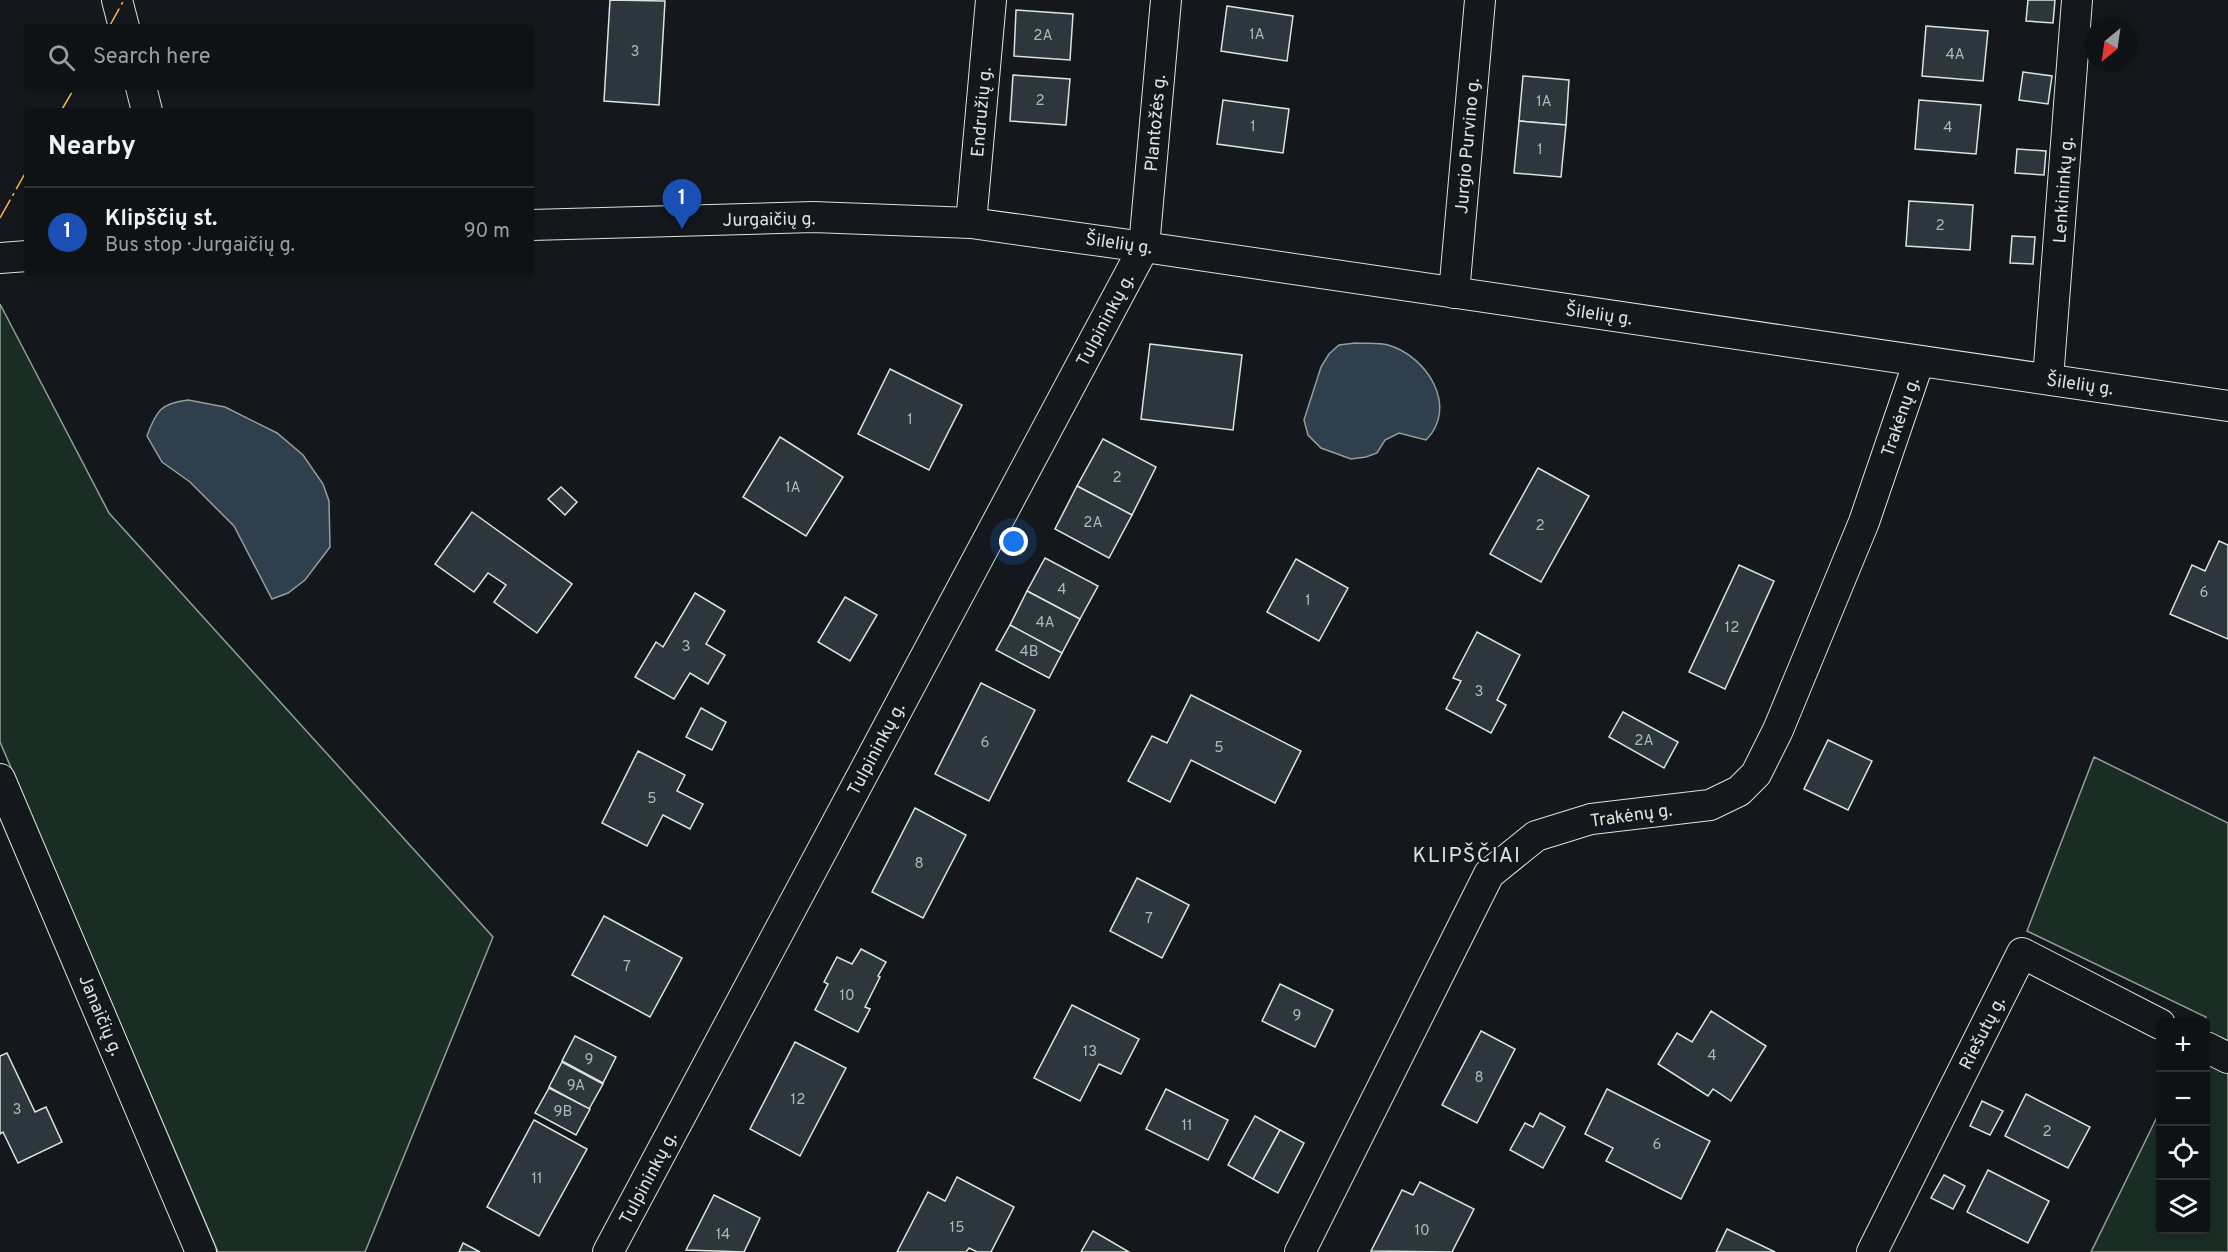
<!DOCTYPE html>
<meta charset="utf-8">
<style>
:root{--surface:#0f1215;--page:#181b1e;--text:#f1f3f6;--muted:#9b9ea0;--line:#2f3234;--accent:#ffb74d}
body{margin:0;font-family:Overpass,sans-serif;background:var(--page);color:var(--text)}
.controls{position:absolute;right:18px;bottom:18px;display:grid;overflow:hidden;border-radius:6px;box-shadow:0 3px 9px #0003}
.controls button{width:54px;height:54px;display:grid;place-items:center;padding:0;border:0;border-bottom:2px solid var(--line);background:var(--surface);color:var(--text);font:30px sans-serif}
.compass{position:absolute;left:2084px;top:18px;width:54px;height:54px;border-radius:50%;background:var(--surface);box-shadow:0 3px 9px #0003;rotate:209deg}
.you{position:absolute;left:1014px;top:542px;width:21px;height:21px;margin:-15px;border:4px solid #fff;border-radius:50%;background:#1a73e8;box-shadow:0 0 0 9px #1a73e833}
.badge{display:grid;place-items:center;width:39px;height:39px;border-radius:50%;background:var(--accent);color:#fff;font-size:20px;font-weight:700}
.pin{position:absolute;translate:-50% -50px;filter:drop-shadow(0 2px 3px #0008)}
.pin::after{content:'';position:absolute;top:32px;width:21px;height:18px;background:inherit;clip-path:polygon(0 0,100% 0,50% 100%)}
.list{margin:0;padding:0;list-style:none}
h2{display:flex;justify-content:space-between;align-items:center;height:78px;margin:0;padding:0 24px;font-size:26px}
h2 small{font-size:20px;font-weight:400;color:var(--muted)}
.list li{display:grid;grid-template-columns:39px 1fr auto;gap:18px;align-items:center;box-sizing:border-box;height:90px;padding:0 24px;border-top:2px solid var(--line)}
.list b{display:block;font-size:22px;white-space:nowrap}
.list p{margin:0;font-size:20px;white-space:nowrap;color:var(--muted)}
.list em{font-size:20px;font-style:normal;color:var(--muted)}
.icon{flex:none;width:33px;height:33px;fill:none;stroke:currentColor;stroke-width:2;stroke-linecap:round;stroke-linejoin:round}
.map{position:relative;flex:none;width:2228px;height:1252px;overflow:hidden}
.search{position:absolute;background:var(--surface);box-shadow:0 3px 9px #0003;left:24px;top:24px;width:510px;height:66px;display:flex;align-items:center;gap:15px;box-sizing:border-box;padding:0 21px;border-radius:6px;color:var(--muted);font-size:22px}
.panel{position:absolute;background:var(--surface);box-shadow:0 3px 9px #0003;left:24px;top:108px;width:510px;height:168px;border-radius:6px}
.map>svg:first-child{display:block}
</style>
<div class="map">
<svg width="2228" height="1252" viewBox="0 0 2228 1252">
<rect width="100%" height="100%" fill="#14181c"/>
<!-- green -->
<g fill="#1a2d24" stroke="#939e99" stroke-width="1.5">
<polygon points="0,304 109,513 493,937 365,1252 218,1252 0,742"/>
<polygon points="2094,757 2228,823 2228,1252 2091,1252 2160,1111 2160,1230 2206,1230 2206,1022 2204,1022 2206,1017 2027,931"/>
</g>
<!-- water -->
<g fill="#2f3f4d" stroke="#939e99" stroke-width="1.5">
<path d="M1355,343C1365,344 1378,342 1388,345C1427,356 1459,407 1426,440L1399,433L1385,440L1377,453L1366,457L1351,459L1321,448L1308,435L1304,420L1321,367L1329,354L1339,345Z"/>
<path d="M188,400L225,407L277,433L303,455L323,484L329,501L330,547L305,580L288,593L272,599L234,526L190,482L162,462L147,436C156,411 161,403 188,400Z"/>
</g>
<!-- building -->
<g fill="#2c363c" stroke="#d8e6dc" stroke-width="1.5">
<polygon points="610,0 665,1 659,105 604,101"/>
<polygon points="2028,0 2055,0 2053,23 2026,21"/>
<polygon points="1227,6 1293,16 1287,61 1221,51"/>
<polygon points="1016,10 1073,14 1070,60 1014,56"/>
<polygon points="1926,26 1988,31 1983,81 1922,76"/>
<polygon points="2023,72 2052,76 2048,104 2019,100"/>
<polygon points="1013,75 1070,79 1066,125 1010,121"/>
<polygon points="1523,76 1569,80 1566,125 1519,121"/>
<polygon points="1223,100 1289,109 1283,153 1217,144"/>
<polygon points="1919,100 1981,105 1976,154 1915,149"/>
<polygon points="1519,121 1566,125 1561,177 1514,173"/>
<polygon points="2017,149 2046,151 2044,175 2015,173"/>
<polygon points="1909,201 1973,205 1970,250 1906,246"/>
<polygon points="2012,236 2035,237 2033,264 2010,263"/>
<polygon points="1150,344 1242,355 1233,430 1141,419"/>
<polygon points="890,369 962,405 929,470 858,434"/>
<polygon points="780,437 843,477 806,536 743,497"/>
<polygon points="1103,439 1156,467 1132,515 1077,486"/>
<polygon points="1538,468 1589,496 1541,582 1490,554"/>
<polygon points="1077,486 1132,515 1109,558 1055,529"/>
<polygon points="561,487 577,502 565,515 548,499"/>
<polygon points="472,512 572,584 537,633 494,602 506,585 488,573 474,592 435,564"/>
<polygon points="2219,541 2228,545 2228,639 2170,614 2192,565 2205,571"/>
<polygon points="1045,558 1098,586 1080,619 1027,591"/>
<polygon points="1296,559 1348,588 1319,641 1267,612"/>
<polygon points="1739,565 1774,581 1725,689 1689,672"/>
<polygon points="1027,591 1080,619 1062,653 1010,625"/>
<polygon points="695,593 725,611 706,644 725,655 708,684 690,673 674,699 635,677 656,642 663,647"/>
<polygon points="845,597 877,615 850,661 818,642"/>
<polygon points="1010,625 1062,653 1049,678 996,650"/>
<polygon points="1477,632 1520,655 1497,700 1506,705 1491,733 1446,709 1461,681 1453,678"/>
<polygon points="981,683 1035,710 989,801 935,774"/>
<polygon points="1191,695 1301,751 1275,803 1191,760 1170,802 1128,781 1152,736 1167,743"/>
<polygon points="701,708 726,722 712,750 686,737"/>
<polygon points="1623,712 1678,742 1664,768 1609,737"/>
<polygon points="1828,740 1872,761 1848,810 1804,789"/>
<polygon points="638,751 685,775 677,791 703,804 690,829 663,815 647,846 602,823"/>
<polygon points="915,808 966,835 923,918 872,892"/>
<polygon points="1137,878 1189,905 1162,958 1110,931"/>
<polygon points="604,916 682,958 650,1017 572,975"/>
<polygon points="861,949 886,962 878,976 880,977 865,1007 870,1009 858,1032 815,1010 828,984 824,982 837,957 852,964"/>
<polygon points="1280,984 1333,1010 1315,1047 1262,1021"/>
<polygon points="1072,1005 1139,1039 1121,1074 1099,1064 1080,1101 1034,1078"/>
<polygon points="1711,1011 1766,1046 1731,1101 1713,1089 1708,1096 1658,1064 1677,1033 1692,1042"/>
<polygon points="1481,1031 1515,1049 1477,1123 1442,1105"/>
<polygon points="575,1036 616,1057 603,1083 562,1061"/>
<polygon points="795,1042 846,1068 800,1156 750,1129"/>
<polygon points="7,1053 35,1112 46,1107 62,1142 18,1163 3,1132 0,1134 0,1056"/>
<polygon points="562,1062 603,1084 589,1109 549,1087"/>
<polygon points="549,1088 590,1109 576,1135 535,1113"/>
<polygon points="1166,1089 1228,1120 1208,1160 1146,1129"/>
<polygon points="1607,1089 1710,1141 1681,1199 1606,1161 1613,1148 1585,1134"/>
<polygon points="2026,1094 2090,1127 2068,1168 2005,1136"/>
<polygon points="1982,1101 2003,1111 1990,1135 1970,1126"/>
<polygon points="1540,1113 1565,1127 1543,1168 1510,1150 1525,1123 1533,1127"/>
<polygon points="1255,1116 1280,1130 1253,1179 1228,1165"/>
<polygon points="534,1120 587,1149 539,1236 487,1207"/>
<polygon points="1280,1130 1304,1143 1278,1193 1253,1179"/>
<polygon points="1988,1170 2049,1201 2028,1243 1967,1212"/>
<polygon points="1944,1175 1965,1186 1953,1209 1931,1198"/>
<polygon points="957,1177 1014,1207 991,1252 977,1252 969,1248 966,1252 897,1252 928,1192 945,1201"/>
<polygon points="1420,1182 1474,1209 1452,1252 1371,1251 1402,1190 1413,1195"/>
<polygon points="714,1195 760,1218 744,1252 686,1250"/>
<polygon points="1727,1229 1775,1252 1716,1252"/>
<polygon points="1093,1231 1129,1252 1081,1252"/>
<polygon points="463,1243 480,1252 459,1252"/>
</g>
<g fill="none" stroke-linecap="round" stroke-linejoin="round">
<!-- minor casing -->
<g stroke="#d8e6dc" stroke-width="32">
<g id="minor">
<polyline points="117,0 124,27"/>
<polyline points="141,87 147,111"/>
<polyline points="971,223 991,0"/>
<polyline points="531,225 813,217 971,223 1144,247 2228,406"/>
<polyline points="0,258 27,256"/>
<polyline points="1454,293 1480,0"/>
<polyline points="2048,379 2077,0"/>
<polyline points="0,779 201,1252"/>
<polyline points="2206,1047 2228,1058"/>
<polyline points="608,1252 1144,247 1166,0"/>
<polyline points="1300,1252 1489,874 1536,836 1591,819 1710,805 1739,791 1756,774 1778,730 1864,522 1919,361"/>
<polyline points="1872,1252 2022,953 2160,1024"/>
</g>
</g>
<!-- minor -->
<use href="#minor" stroke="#14181c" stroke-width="30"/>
<!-- power -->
<g stroke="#ffb74d" stroke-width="1.5" stroke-dasharray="21 4.5 3 4.5" stroke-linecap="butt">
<polyline points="109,27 124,0"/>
<polyline points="61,111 75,87"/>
<polyline points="0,218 27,170"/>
</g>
</g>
<g text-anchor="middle" stroke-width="4.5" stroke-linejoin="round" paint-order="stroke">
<!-- number labels -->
<g font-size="15" fill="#adbab4">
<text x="1257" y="39">1A</text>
<text x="1043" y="40">2A</text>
<text x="635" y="56">3</text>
<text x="1955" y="59">4A</text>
<text x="1040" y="105">2</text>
<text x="1544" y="106">1A</text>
<text x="1253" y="131">1</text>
<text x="1948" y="132">4</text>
<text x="1540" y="154">1</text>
<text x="1940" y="230">2</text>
<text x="910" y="424">1</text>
<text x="1117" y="482">2</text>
<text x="793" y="492">1A</text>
<text x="1093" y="527">2A</text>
<text x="1540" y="530">2</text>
<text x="1062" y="594">4</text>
<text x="2204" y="597">6</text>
<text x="1308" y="605">1</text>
<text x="1045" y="627">4A</text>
<text x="1732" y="632">12</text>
<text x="686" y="651">3</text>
<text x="1029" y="656">4B</text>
<text x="1479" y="696">3</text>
<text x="1644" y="745">2A</text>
<text x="985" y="747">6</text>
<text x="1219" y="752">5</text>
<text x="652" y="803">5</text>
<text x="919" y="868">8</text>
<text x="1149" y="923">7</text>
<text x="627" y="971">7</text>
<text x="847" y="1000">10</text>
<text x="1297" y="1020">9</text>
<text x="1090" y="1056">13</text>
<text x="1712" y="1060">4</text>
<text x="589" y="1064">9</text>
<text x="1479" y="1082">8</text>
<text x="576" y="1090">9A</text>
<text x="798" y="1104">12</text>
<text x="17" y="1114">3</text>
<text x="563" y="1116">9B</text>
<text x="1187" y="1130">11</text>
<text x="2047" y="1136">2</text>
<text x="1657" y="1149">6</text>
<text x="537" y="1183">11</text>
<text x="957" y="1232">15</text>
<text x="1422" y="1235">10</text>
<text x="723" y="1239">14</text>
</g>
<!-- street labels -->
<g font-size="18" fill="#d8e6dc" stroke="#14181c">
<text transform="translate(981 112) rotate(-85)" y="6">Endružių g.</text>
<text transform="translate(1155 123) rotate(-85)" y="6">Plantožės g.</text>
<text transform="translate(1467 146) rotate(-85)" y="6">Jurgio Purvino g.</text>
<text transform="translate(2063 190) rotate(-86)" y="6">Lenkininkų g.</text>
<text transform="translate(769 219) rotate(-1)" y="6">Jurgaičių g.</text>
<text transform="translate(1119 243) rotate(8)" y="6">Šilelių g.</text>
<text transform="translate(1599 314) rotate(8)" y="6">Šilelių g.</text>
<text transform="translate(1105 320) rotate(-62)" y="6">Tulpininkų g.</text>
<text transform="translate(2080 384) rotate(8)" y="6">Šilelių g.</text>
<text transform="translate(1900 417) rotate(-71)" y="6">Trakėnų g.</text>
<text transform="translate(876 749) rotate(-62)" y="6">Tulpininkų g.</text>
<text transform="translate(1631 815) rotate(-8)" y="6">Trakėnų g.</text>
<text transform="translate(101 1015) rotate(67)" y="6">Janaičių g.</text>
<text transform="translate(1982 1033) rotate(-63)" y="6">Riešutų g.</text>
<text transform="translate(648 1178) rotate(-62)" y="6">Tulpininkų g.</text>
</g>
<!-- quarter labels -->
<g font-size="21" letter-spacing="1.5" fill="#d8e6dc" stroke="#14181c">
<text x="1467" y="862">KLIPŠČIAI</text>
</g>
</g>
</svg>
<div class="controls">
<button>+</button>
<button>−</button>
<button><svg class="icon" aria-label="locate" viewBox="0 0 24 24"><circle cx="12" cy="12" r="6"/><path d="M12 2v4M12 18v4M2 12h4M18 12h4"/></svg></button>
<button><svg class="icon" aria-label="layers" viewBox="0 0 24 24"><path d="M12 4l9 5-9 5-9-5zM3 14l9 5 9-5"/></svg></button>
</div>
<svg class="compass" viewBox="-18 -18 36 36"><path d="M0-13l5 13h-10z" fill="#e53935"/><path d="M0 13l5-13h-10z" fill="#9b9ea0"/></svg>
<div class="you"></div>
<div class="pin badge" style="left:682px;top:229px;background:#1a4fb4">1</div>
<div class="search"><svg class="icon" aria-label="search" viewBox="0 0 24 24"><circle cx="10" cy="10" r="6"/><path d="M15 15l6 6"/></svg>Search here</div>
<section class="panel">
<h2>Nearby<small></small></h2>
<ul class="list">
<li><span class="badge" style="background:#1a4fb4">1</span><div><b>Klipščių st.</b><p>Bus stop · Jurgaičių g.</p></div><em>90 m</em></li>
</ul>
</section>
</div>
